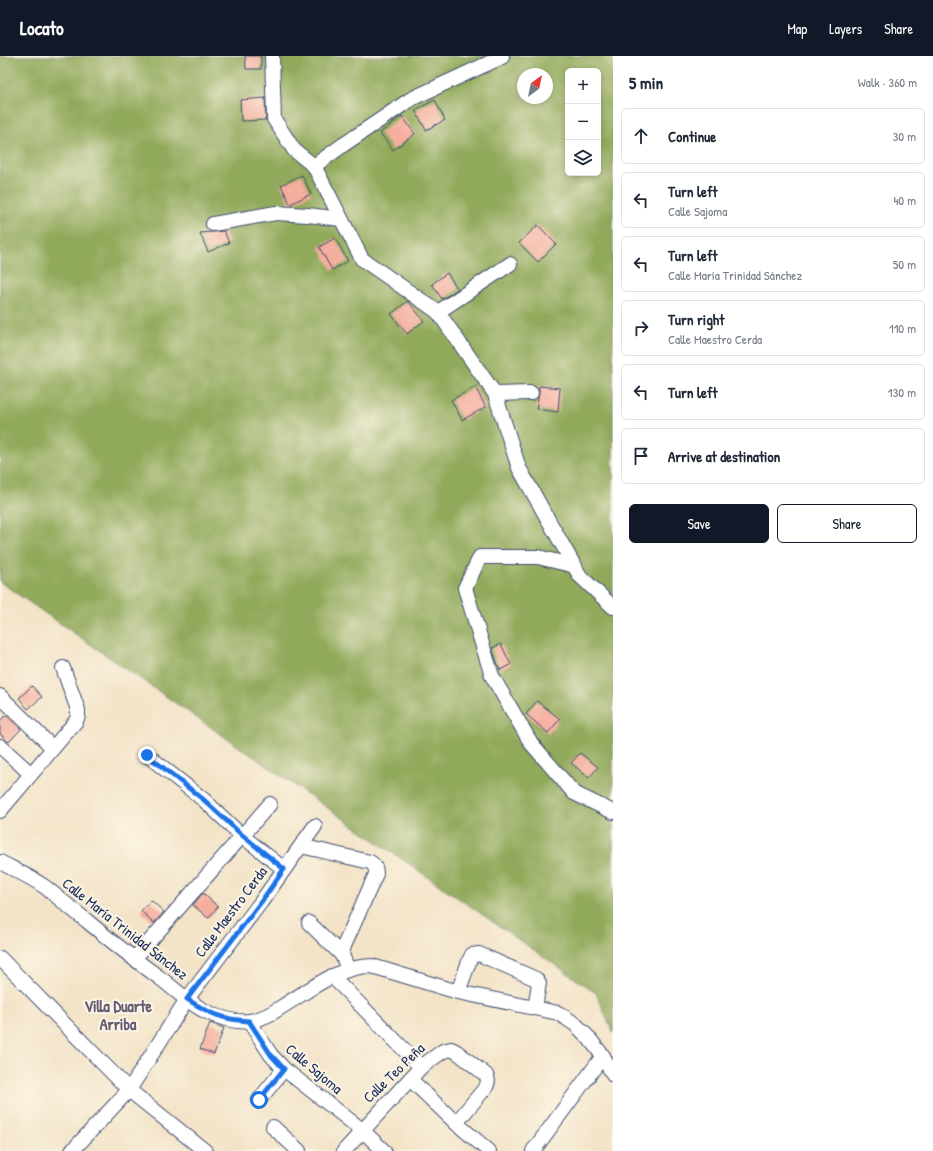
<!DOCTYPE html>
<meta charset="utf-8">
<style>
:root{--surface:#fff;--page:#f6f6f7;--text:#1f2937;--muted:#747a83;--line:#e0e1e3;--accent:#111827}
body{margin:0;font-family:"Patrick Hand",sans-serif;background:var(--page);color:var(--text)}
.controls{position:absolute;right:12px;top:12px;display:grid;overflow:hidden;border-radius:6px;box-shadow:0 2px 6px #0003}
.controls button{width:36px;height:36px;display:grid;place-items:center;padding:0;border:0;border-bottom:1px solid var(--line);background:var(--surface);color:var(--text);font:20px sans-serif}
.compass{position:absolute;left:517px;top:12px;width:36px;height:36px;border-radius:50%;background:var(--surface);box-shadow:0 2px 6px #0003;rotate:33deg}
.stop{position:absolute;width:12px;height:12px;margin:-9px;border:3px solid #1a73e8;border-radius:50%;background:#fff}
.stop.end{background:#1a73e8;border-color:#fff;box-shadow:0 1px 4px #0008}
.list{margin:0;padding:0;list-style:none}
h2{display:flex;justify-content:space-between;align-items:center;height:52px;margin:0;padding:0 16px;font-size:17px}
h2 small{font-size:13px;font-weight:400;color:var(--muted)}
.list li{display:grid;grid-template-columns:26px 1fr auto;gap:12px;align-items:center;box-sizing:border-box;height:56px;margin:0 8px 8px;padding:0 8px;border:1px solid var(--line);border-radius:6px}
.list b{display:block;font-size:15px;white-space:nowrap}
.list p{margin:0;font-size:13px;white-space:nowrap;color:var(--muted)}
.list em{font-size:13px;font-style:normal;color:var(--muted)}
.actions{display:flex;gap:8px;padding:12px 16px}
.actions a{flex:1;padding:9px 0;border:1px solid var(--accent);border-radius:6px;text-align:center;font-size:14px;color:var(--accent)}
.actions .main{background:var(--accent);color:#fff}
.icon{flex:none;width:22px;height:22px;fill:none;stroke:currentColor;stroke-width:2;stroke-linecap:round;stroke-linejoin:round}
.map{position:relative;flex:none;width:613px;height:1095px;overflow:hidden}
header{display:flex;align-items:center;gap:24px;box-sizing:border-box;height:56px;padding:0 20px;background:var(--accent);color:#fff}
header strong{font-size:19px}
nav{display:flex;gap:22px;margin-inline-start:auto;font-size:14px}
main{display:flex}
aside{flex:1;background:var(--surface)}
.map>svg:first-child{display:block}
</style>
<header>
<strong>Locato</strong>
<nav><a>Map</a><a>Layers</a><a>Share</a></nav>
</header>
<main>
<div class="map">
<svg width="613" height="1095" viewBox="0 0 613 1095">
<rect width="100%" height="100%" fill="#fcf5e5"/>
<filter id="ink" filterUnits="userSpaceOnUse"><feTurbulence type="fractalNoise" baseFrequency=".025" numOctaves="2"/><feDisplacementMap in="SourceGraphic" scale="8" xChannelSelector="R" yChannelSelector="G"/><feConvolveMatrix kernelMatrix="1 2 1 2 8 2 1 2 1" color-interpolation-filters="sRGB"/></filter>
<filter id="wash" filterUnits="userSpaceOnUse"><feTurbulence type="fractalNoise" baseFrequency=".012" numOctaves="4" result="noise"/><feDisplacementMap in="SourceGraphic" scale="16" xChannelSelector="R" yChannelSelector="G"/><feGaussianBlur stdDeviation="0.9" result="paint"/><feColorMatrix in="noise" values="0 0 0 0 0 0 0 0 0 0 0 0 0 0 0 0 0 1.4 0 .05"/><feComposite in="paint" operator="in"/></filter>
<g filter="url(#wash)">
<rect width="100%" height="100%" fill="#f3e3c7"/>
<!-- forest -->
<path fill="#90a95a" stroke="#566c5c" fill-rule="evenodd" d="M0,0H613V977L596,937L0,526ZM568,15H598V117H568ZM523,18H547V42H523Z"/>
<g id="blocks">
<!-- building -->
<g fill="#f5ad9e">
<polygon points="245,0 261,0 261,13 246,13"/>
<polygon points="265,42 266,64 241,65 240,44"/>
<polygon points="435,44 445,64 426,74 415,54"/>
<polygon points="402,60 415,78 393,94 380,77"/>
<polygon points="302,119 311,138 290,148 281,129"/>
<polygon points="538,169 556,188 538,206 519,187"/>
<polygon points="224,175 229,187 208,196 200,177"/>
<polygon points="335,182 348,205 332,214 319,191"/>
<polygon points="447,217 458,233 442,243 432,228"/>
<polygon points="408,245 424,265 407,278 391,258"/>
<polygon points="539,330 560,332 558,356 536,353 539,337"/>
<polygon points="475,331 486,351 462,364 451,344"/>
<polygon points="501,588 511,609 500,614 492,592"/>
<polygon points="32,630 42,641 28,653 19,642"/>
<polygon points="537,645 560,663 548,677 526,658"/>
<polygon points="6,659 21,673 9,686 0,678 0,665"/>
<polygon points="580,697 598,711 589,722 571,707"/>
<polygon points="203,837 218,851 208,862 193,849"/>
<polygon points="151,844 164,856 154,867 141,855"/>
<polygon points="210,967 224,972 214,998 200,993"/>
</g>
</g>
</g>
<g filter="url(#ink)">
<use href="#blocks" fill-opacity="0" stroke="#3b4a6e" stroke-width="1"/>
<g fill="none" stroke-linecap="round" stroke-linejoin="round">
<!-- minor casing -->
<g stroke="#3b4a6e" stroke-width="16">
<g id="minor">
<polyline points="272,0 274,63 294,94 314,110 362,203 438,256 495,338 519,412 580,520 613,551"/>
<polyline points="314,110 343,89 411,43 502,1"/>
<polyline points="213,168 276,157 308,159 341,163"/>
<polyline points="438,256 510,208"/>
<polyline points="495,338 531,337"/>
<polyline points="575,510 538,501 480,501 465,532 492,620 531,687 574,737 613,756"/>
<polyline points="0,640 53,692"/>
<polyline points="0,690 31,718"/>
<polyline points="147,699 204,744 241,779 284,813"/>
<polyline points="0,755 76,665 78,660 78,654 63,612"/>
<path d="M301,790L370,806C375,809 376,812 376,818L344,890L342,899L348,913"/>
<path d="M0,806C15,814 31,821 45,831C59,842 73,854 87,865C112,886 138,906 164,925C176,935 189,946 203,954C216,961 235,967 250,965C262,963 273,957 283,950C311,933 339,910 372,910L458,936L558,957L575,968L588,981L603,1000L613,1019"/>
<polyline points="309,867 342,899"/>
<polyline points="0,902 129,1034 205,1095"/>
<polyline points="134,903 270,748"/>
<polyline points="332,920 421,1011"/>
<polyline points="458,936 470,903 472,899 479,898 536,923 539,927 535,952"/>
<polyline points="249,965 271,999 284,1013 362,1074 384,1095"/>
<polyline points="410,1023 456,1067 489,1095"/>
<polyline points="259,1044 284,1013"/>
<polyline points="273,1071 299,1095"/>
<polyline points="72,1095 129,1034 187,943 261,846 315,770"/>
<path d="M344,1095L421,1011L443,995L451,993L457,996L486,1019C489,1024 488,1026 486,1031L456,1067"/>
<polyline points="533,1095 603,1000"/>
</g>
</g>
<!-- minor -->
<use href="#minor" stroke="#fff" stroke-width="14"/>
</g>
</g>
<g fill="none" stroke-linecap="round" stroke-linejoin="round" filter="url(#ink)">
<!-- route -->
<path stroke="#1a73e8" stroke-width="5" d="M147,699L204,744L242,779L284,813L261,846L187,943C208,957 224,964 249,965L271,999L284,1013L259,1044"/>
</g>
<g text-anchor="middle" stroke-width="4" stroke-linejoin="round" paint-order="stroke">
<!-- street labels -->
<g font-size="15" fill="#1b2f5e" stroke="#fcf5e5">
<text transform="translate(231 856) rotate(-53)" y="5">Calle Maestro Cerda</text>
<text transform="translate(125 873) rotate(38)" y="5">Calle María Trinidad Sánchez</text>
<text transform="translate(314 1013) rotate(40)" y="5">Calle Sajoma</text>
<text transform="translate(394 1017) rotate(-44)" y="5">Calle Teo Peña</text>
</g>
<!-- neighbourhood labels -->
<g font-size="16" font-weight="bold" fill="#675b74" stroke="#fcf5e5">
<text x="118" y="956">Villa Duarte<tspan x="118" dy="18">Arriba</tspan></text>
</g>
</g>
</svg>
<div class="controls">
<button>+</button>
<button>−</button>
<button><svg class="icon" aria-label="layers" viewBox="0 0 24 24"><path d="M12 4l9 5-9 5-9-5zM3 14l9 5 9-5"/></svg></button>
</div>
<svg class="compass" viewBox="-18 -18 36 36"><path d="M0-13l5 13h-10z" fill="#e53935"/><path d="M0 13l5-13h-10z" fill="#747a83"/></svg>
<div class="stop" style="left:259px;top:1044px"></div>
<div class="stop end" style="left:147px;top:699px"></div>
</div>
<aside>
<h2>5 min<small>Walk · 360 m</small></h2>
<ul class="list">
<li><svg class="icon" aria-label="ahead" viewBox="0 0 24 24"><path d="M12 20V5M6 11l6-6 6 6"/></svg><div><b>Continue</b></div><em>30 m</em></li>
<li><svg class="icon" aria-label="left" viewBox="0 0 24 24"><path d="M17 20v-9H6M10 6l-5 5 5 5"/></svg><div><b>Turn left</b><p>Calle Sajoma</p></div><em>40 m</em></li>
<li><svg class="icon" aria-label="left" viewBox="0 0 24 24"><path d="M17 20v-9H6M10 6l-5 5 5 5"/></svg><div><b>Turn left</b><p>Calle María Trinidad Sánchez</p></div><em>50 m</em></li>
<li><svg class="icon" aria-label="right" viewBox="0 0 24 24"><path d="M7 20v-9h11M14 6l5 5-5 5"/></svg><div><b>Turn right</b><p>Calle Maestro Cerda</p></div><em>110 m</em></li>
<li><svg class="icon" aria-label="left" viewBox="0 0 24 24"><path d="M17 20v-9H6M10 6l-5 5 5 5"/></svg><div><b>Turn left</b></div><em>130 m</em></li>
<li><svg class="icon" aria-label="arrive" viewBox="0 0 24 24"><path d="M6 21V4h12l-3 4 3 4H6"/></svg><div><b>Arrive at destination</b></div></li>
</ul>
<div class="actions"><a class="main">Save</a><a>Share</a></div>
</aside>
</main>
